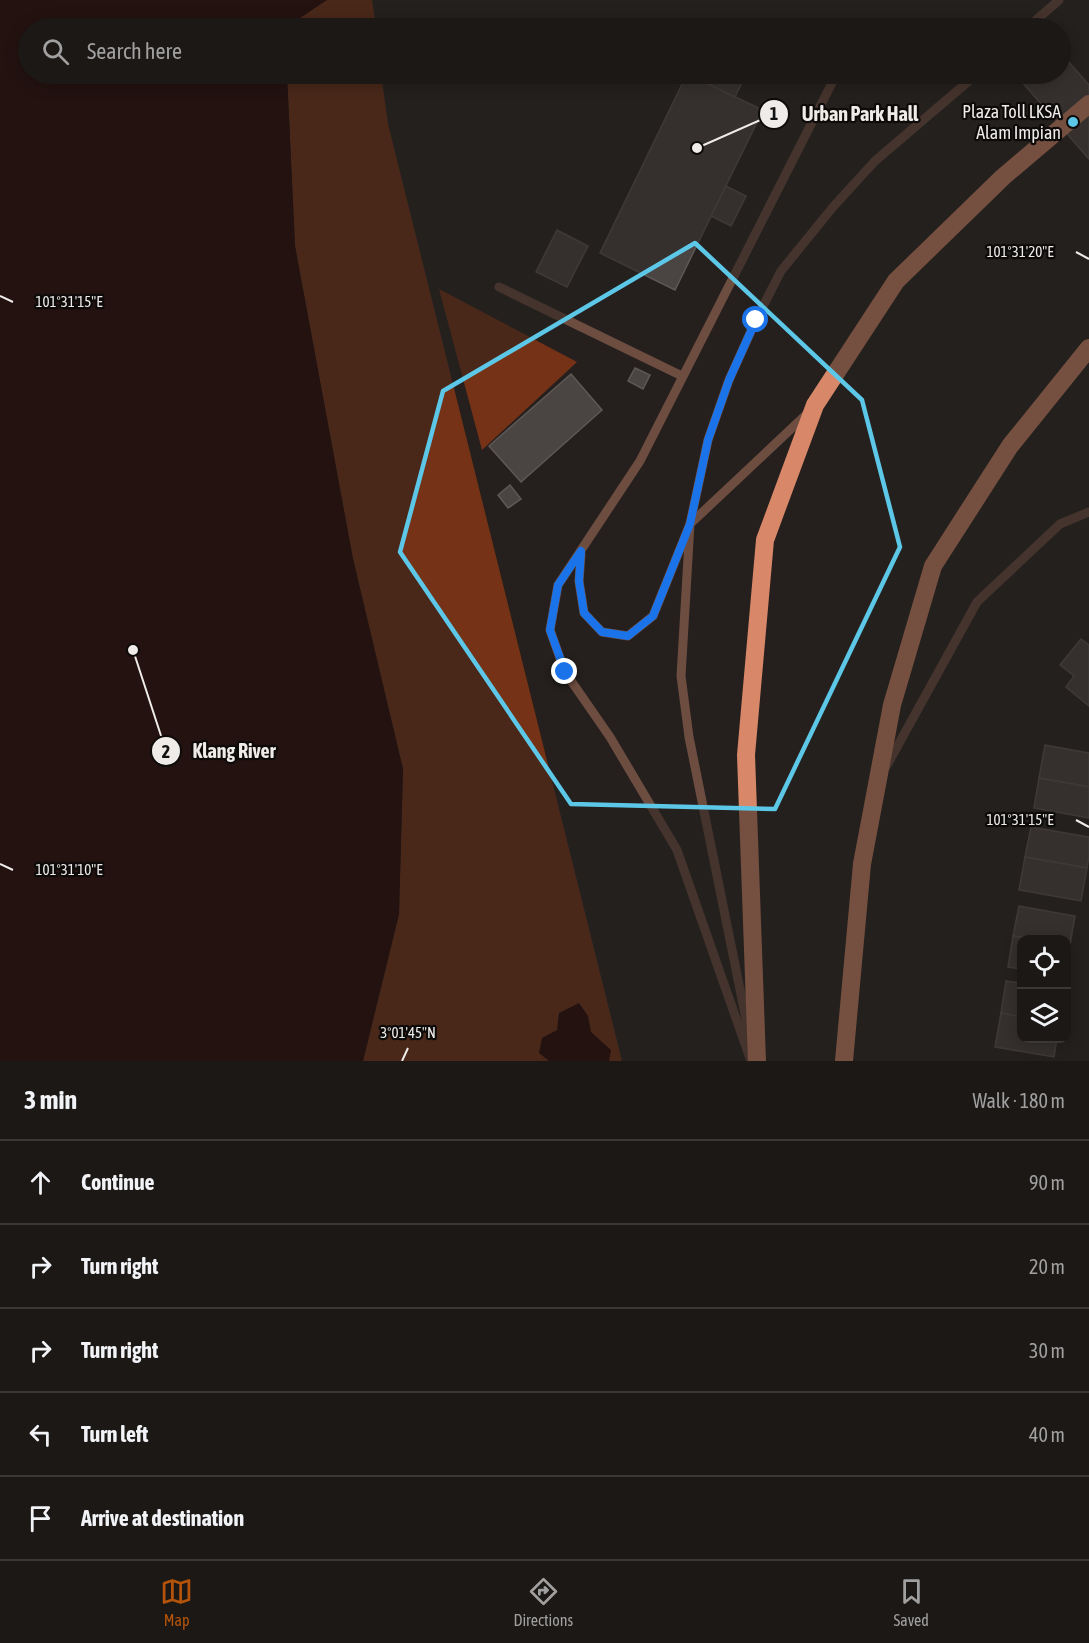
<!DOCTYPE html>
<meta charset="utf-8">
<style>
:root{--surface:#1c1816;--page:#292523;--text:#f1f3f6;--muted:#a0a0a1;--line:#3a3735;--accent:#b45309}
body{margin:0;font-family:"Asap Condensed",sans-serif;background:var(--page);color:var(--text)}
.controls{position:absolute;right:18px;bottom:18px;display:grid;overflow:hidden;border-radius:12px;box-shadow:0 3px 15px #0003}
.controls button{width:54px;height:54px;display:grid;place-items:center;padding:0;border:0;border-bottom:2px solid var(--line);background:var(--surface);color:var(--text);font:30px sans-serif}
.stop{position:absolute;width:18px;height:18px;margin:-14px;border:4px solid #1a73e8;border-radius:50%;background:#fff}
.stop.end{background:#1a73e8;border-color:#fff;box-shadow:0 2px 6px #0008}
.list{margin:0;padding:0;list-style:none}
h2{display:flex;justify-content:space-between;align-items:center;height:78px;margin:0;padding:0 24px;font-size:26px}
h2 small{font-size:20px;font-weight:400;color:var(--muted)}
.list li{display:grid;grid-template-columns:39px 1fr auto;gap:18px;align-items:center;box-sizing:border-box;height:84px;padding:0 24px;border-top:2px solid var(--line)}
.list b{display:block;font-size:22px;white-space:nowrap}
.list em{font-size:20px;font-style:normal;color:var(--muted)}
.icon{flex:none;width:33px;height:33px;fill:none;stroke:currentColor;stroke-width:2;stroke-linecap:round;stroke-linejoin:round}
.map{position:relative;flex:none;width:1089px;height:1061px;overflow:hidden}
.search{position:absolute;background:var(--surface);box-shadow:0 3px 15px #0003;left:18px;right:18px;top:18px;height:66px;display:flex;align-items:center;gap:15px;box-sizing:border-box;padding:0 21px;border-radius:33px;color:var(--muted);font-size:22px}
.sheet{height:498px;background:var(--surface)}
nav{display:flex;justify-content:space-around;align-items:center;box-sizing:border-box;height:84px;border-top:2px solid var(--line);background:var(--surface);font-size:16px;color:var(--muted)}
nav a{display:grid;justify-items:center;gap:3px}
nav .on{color:var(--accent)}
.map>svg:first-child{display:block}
</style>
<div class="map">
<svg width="1089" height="1061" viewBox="0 0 1089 1061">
<rect width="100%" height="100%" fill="#25201e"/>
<!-- green -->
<g fill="#763216">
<polygon points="326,0 372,0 376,28 285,28"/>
<polygon points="287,74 381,74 388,124 622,1061 363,1061 399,914 403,769 353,559 295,246"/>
<polygon points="439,289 577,362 482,450"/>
</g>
<!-- water -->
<g fill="#220100">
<polygon points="0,0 327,0 285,28 28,28 28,74 287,74 295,246 353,559 403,769 399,914 363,1061 0,1061"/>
<polygon points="579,1003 588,1016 591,1032 611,1050 609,1061 549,1061 539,1053 542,1038 557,1030 559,1013"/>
</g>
<!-- building -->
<g fill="#4a4442" stroke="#5e5856" stroke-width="1.5">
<polygon points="1060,52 1089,85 1089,159 1015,74 1060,74"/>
<polygon points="687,74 763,110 675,290 600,253"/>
<polygon points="713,74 746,74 735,97 708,84"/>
<polygon points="726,186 746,196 731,226 711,216"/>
<polygon points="557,230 588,246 567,287 536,272"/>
<polygon points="635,368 650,375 643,389 628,381"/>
<polygon points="571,374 602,410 521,482 489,446"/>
<polygon points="510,485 521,499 508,508 498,495"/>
<polygon points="1081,639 1089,645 1089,706 1066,687 1074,676 1060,665"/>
<polygon points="1045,745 1089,753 1089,787 1039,778"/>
<polygon points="1039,778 1089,787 1089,818 1034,808"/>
<polygon points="1031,827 1089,837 1089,856 1087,868 1025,857"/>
<polygon points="1025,857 1087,868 1081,901 1019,890"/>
<polygon points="1019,906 1075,916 1070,945 1066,945 1066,939 1036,939 1013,936"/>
<polygon points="1013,936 1036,939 1022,939 1022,969 1008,967"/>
<polygon points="1006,981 1022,983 1022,1017 1001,1013"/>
<polygon points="1001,1013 1022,1017 1022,1038 1057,1038 1054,1057 995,1047"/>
</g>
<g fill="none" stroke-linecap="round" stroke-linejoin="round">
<!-- service -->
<g stroke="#6e4d41" stroke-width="9">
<polyline points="1027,28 1059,0"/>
<polyline points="499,287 682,376"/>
<polyline points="581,554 579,581 584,613 602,632 628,636 653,616 690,524 809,412"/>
<polyline points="886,767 977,602 1060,524 1089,512"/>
<polyline points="749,1034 689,737 681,676 690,524 708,440 729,380 756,320 781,271 833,207 875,161 977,74"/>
<polyline points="751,1061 677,850 610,737 565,672 550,630 558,585 640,461 835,77 838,74"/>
</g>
<!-- motorway -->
<g stroke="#d88869" stroke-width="18">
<polyline points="757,1061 746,755 765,540 815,405 896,281 1003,177 1089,104"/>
<polyline points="844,1061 862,864 892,705 933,566 1010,446 1089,348"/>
</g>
</g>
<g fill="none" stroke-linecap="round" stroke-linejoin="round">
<!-- route -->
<polyline stroke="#1a73e8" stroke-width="8" points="565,672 550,630 558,585 581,551 579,581 584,613 602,632 628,636 653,616 690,524 708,440 729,380 756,320"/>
</g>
<!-- marked area -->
<path d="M0 0H1089V1061H0ZM695,243L862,400L900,547L775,809L571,804L400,552L443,391Z" fill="#25201e" fill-opacity=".55" fill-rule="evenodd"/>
<path fill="none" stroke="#5dc7e8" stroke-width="4.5" stroke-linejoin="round" d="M695,243L862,400L900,547L775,809L571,804L400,552L443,391Z"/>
<!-- ticks -->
<path fill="none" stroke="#eeebe9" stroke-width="2" d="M1076,252L1089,259M0,296L13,302M1076,820L1089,827M0,864L13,870M402,1061L408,1048"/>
<!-- markers -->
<circle fill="#5dc7e8" stroke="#0d0b0a" stroke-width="2" cx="1073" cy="122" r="6"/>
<g text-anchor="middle" stroke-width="4.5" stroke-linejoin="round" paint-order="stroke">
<!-- poi labels -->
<g font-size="18" fill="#eeebe9" stroke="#0d0b0a" text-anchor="end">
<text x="1061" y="118">Plaza Toll LKSA<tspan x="1061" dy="21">Alam Impian</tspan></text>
</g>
</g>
<g font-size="15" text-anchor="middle" fill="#eeebe9" stroke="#0d0b0a" stroke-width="4.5" stroke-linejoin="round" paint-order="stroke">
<text x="1020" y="257">101°31'20"E</text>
<text x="69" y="307">101°31'15"E</text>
<text x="1020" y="825">101°31'15"E</text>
<text x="69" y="875">101°31'10"E</text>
<text x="408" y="1038">3°01'45"N</text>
</g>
<!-- callouts -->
<path fill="none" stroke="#eeebe9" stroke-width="2" d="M697 148L774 114M133 650L166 751"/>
<g fill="#eeebe9" stroke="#0d0b0a" stroke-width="2">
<circle cx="697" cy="148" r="6"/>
<circle cx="133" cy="650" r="6"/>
<circle cx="774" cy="114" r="15"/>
<circle cx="166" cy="751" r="15"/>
</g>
<g font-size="18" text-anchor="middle" font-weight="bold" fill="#111">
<text x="774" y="120">1</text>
<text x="166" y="758">2</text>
</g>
<g font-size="20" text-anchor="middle" font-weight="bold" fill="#eeebe9" stroke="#0d0b0a" stroke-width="4.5" stroke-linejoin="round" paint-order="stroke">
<text x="860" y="121">Urban Park Hall</text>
<text x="234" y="758">Klang River</text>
</g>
</svg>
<div class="controls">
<button><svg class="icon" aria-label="locate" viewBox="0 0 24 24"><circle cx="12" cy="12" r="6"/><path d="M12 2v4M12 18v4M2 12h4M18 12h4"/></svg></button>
<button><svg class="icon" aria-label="layers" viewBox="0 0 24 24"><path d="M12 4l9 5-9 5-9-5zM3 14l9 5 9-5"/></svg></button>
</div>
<div class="stop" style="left:756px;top:320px"></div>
<div class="stop end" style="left:565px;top:672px"></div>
<div class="search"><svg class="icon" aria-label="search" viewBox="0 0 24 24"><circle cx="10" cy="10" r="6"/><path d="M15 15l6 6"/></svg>Search here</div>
</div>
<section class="sheet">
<h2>3 min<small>Walk · 180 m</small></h2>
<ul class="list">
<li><svg class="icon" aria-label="ahead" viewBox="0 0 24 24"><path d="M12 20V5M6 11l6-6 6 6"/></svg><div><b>Continue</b></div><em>90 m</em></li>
<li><svg class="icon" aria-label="right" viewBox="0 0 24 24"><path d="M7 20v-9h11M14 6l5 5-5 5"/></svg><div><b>Turn right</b></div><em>20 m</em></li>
<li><svg class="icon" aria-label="right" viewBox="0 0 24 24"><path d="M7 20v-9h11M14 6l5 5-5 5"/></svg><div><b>Turn right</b></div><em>30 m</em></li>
<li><svg class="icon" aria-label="left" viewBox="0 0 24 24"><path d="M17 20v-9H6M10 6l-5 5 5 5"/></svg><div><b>Turn left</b></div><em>40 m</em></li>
<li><svg class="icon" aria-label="arrive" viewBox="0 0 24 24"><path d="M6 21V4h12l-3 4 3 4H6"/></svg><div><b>Arrive at destination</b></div></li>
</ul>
</section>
<nav>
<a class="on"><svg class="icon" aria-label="map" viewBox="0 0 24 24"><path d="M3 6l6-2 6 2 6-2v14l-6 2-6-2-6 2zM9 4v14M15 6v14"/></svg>Map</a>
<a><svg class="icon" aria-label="directions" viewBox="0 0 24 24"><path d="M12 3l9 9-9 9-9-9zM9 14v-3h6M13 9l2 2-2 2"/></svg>Directions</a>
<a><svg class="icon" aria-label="saved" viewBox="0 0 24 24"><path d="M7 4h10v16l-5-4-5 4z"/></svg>Saved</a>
</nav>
